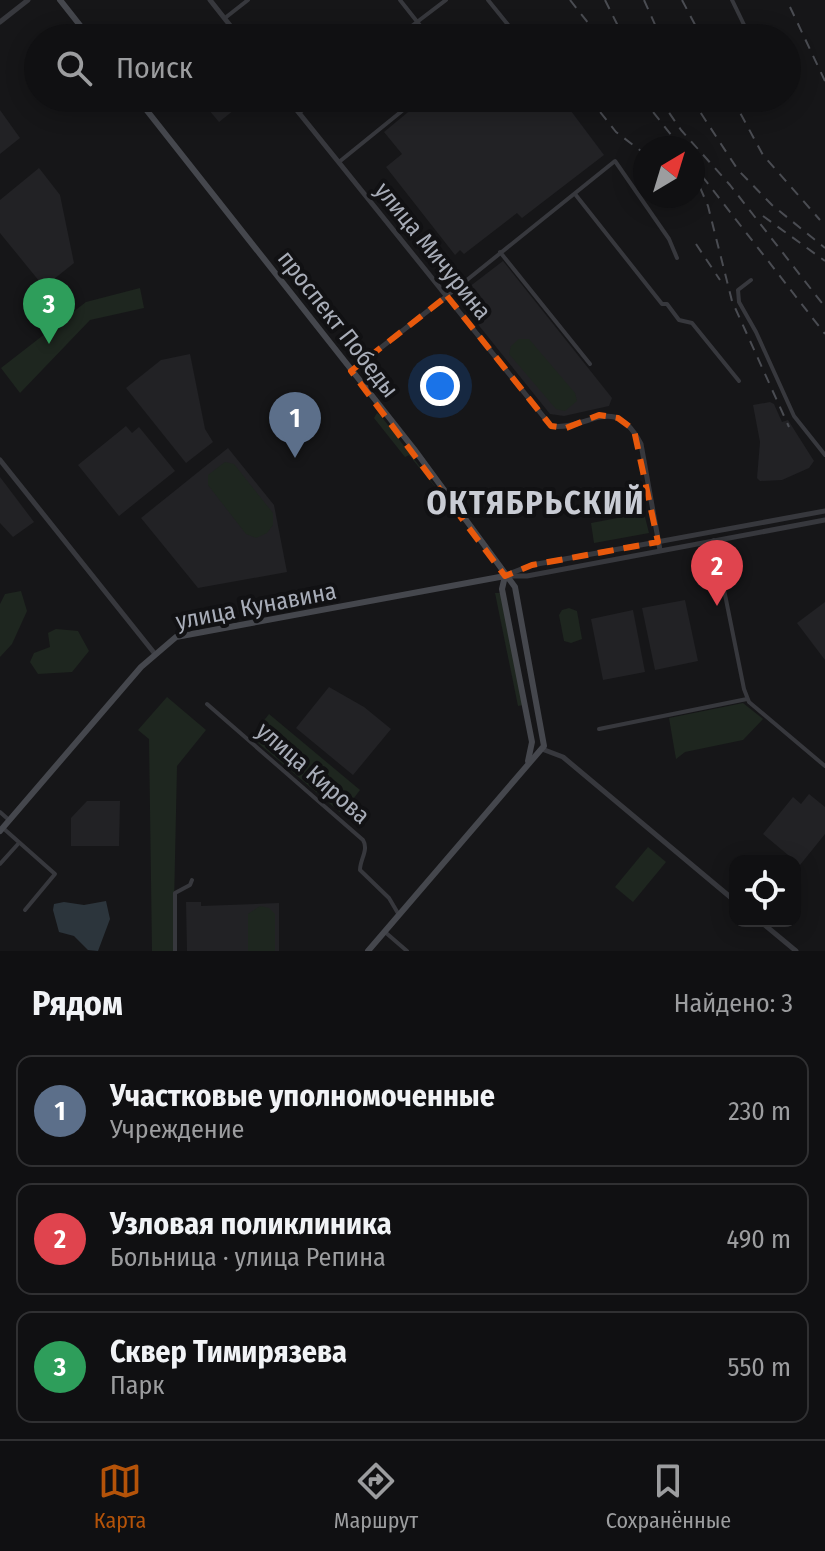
<!DOCTYPE html>
<html lang="ru">
<meta charset="utf-8">
<style>
:root{--surface:#101012;--page:#1e1e20;--text:#f1f3f6;--muted:#9c9d9f;--line:#303032;--accent:#b45309}
body{margin:0;font-family:"Fira Sans Condensed",sans-serif;background:var(--page);color:var(--text)}
.controls{position:absolute;right:24px;bottom:24px;display:grid;overflow:hidden;border-radius:16px;box-shadow:0 4px 20px #0003}
.controls button{width:72px;height:72px;display:grid;place-items:center;padding:0;border:0;border-bottom:2px solid var(--line);background:var(--surface);color:var(--text);font:40px sans-serif}
.compass{position:absolute;left:633px;top:136px;width:72px;height:72px;border-radius:50%;background:var(--surface);box-shadow:0 4px 20px #0003;rotate:38deg}
.you{position:absolute;left:440px;top:386px;width:28px;height:28px;margin:-20px;border:6px solid #fff;border-radius:50%;background:#1a73e8;box-shadow:0 0 0 12px #1a73e833}
.badge{display:grid;place-items:center;width:52px;height:52px;border-radius:50%;background:var(--accent);color:#fff;font-size:26px;font-weight:700}
.pin{position:absolute;translate:-50% -66px;filter:drop-shadow(0 2px 4px #0008)}
.pin::after{content:'';position:absolute;top:42px;width:28px;height:24px;background:inherit;clip-path:polygon(0 0,100% 0,50% 100%)}
.list{margin:0;padding:0;list-style:none}
h2{display:flex;justify-content:space-between;align-items:center;height:104px;margin:0;padding:0 32px;font-size:34px}
h2 small{font-size:26px;font-weight:400;color:var(--muted)}
.list li{display:grid;grid-template-columns:52px 1fr auto;gap:24px;align-items:center;box-sizing:border-box;height:112px;margin:0 16px 16px;padding:0 16px;border:2px solid var(--line);border-radius:16px}
.list b{display:block;font-size:30px;white-space:nowrap}
.list p{margin:0;font-size:26px;white-space:nowrap;color:var(--muted)}
.list em{font-size:26px;font-style:normal;color:var(--muted)}
.icon{flex:none;width:44px;height:44px;fill:none;stroke:currentColor;stroke-width:2;stroke-linecap:round;stroke-linejoin:round}
.map{position:relative;flex:none;width:825px;height:951px;overflow:hidden}
.search{position:absolute;background:var(--surface);box-shadow:0 4px 20px #0003;left:24px;right:24px;top:24px;height:88px;display:flex;align-items:center;gap:20px;box-sizing:border-box;padding:0 28px;border-radius:44px;color:var(--muted);font-size:30px}
.sheet{height:488px;background:var(--surface)}
nav{display:flex;justify-content:space-around;align-items:center;box-sizing:border-box;height:112px;border-top:2px solid var(--line);background:var(--surface);font-size:22px;color:var(--muted)}
nav a{display:grid;justify-items:center;gap:4px}
nav .on{color:var(--accent)}
.map>svg:first-child{display:block}
</style>
<div class="map">
<svg width="825" height="951" viewBox="0 0 825 951">
<rect width="100%" height="100%" fill="#161618"/>
<!-- built -->
<g fill="#222225">
<polygon points="199,98 249,98 219,122"/>
<polygon points="425,98 564,98 565,103 604,155 522,218 517,213 464,254 460,250 455,255 386,167 402,154 384,132"/>
<polygon points="0,110 20,138 0,154"/>
<polygon points="39,168 60,195 74,263 44,287 0,233 0,200"/>
<polygon points="503,261 612,398 609,406 564,416 550,414 456,297"/>
<polygon points="190,354 205,429 213,442 186,463 126,388 161,360"/>
<polygon points="770,402 774,404 782,422 788,420 814,461 809,468 782,480 760,481 757,478 760,442 753,405"/>
<polygon points="126,426 132,433 139,427 175,471 119,516 78,465"/>
<polygon points="228,448 274,505 287,572 198,588 141,518"/>
<polygon points="0,477 34,522 13,537 0,523"/>
<polygon points="685,600 698,661 655,670 642,608"/>
<polygon points="825,602 825,660 797,623"/>
<polygon points="633,610 645,672 603,680 591,619"/>
<polygon points="329,687 364,707 391,729 353,775 296,728"/>
<polygon points="809,794 825,807 825,834 800,865 763,834 793,797 801,804"/>
<polygon points="87,801 120,801 119,846 71,846 71,818"/>
<polygon points="186,902 201,902 201,906 279,903 279,951 187,951"/>
</g>
<!-- green -->
<g fill="#1e261f">
<polygon points="140,288 144,308 90,320 20,393 1,368 86,302"/>
<polygon points="519,339 529,339 575,393 577,401 565,411 556,409 509,354 511,346"/>
<polygon points="377,413 381,416 444,498 409,455 405,457 374,418"/>
<polygon points="225,462 234,464 273,513 273,525 267,533 256,538 246,534 208,485 208,475"/>
<polygon points="644,513 649,533 594,543 591,523"/>
<polygon points="21,591 27,611 12,644 0,657 0,604 5,594"/>
<polygon points="495,593 501,593 523,705 518,706"/>
<polygon points="569,608 577,611 582,639 571,643 564,641 559,615 562,610"/>
<polygon points="56,629 78,631 89,651 72,672 38,674 30,662 34,653 50,647 48,633"/>
<polygon points="167,697 206,730 177,766 173,951 152,951 149,739 138,730"/>
<polygon points="743,703 763,719 743,740 685,752 676,759 669,718"/>
<polygon points="269,714 360,790 342,814 251,737"/>
<polygon points="648,847 666,862 633,902 615,887"/>
<polygon points="260,906 269,908 275,914 275,951 248,951 248,914"/>
</g>
<!-- water -->
<polygon fill="#2c353c" points="106,901 110,919 98,951 88,950 74,936 59,932 53,910 54,904 64,902 84,905"/>
<g fill="none" stroke-linecap="round" stroke-linejoin="round">
<!-- minor -->
<g stroke="#37383d" stroke-width="4">
<polyline points="400,0 430,38"/>
<polyline points="488,0 509,26 493,38"/>
<polyline points="732,0 748,33"/>
<polyline points="225,18 248,0"/>
<polyline points="396,38 446,0"/>
<polyline points="299,113 319,98"/>
<polyline points="339,162 418,98"/>
<polyline points="575,194 662,304 667,304 679,320 692,323 739,381"/>
<polyline points="500,252 590,364"/>
<polyline points="751,280 738,290 739,302 756,332 794,416 825,455"/>
<polyline points="447,296 615,161 669,239 677,258"/>
<polyline points="714,540 744,689 749,702 825,766"/>
<path d="M207,704L363,840C369,850 360,859 360,870L389,898L399,915"/>
<polyline points="599,729 747,699"/>
<polyline points="0,812 9,820"/>
<polyline points="3,828 55,874 25,910"/>
<polyline points="0,864 18,844"/>
<polyline points="385,932 407,951"/>
<polyline points="175,951 175,893 190,885 192,880"/>
</g>
<!-- tertiary -->
<g stroke="#37383d" stroke-width="5">
<polyline points="210,0 240,38"/>
<polyline points="0,22 28,0"/>
<path d="M287,98L551,426C590,431 613,391 641,444L660,550"/>
<polyline points="351,371 447,296"/>
<polyline points="0,460 155,654"/>
<polyline points="506,575 532,565 825,511"/>
<polyline points="506,576 527,576 825,520"/>
<polyline points="542,749 563,757 735,901"/>
<polyline points="760,921 796,951"/>
</g>
<!-- secondary -->
<g stroke="#45474d" stroke-width="6">
<polyline points="60,0 90,38"/>
<polyline points="137,98 414,449 515,587 544,746 368,951"/>
<polyline points="505,576 502,589 532,742 528,761"/>
<polyline points="0,831 141,667 176,637 505,576"/>
</g>
<!-- rail -->
<g stroke="#4a4c52" stroke-width="2" stroke-dasharray="10 8" stroke-linecap="butt">
<polyline points="570,0 600,38"/>
<polyline points="605,0 624,38"/>
<polyline points="644,0 661,38"/>
<polyline points="682,0 702,38"/>
<polyline points="790,7 825,81"/>
<polyline points="589,98 616,132 645,154"/>
<polyline points="642,98 672,136"/>
<polyline points="659,98 681,130 730,185 825,307"/>
<polyline points="691,98 738,170 772,205 825,248"/>
<polyline points="732,98 763,155 820,220"/>
<polyline points="693,171 708,206 732,301 789,427"/>
<polyline points="702,176 825,334"/>
<polyline points="763,216 825,261"/>
<polyline points="696,244 720,280"/>
</g>
</g>
<!-- marked area -->
<path fill="none" stroke="#e8590c" stroke-width="6" stroke-dasharray="16 10" stroke-linejoin="round" d="M447,296L551,426L566,428L599,415L618,418L634,430L658,542L532,565L505,576L351,371Z"/>
<g text-anchor="middle" stroke-width="8" stroke-linejoin="round" paint-order="stroke">
<!-- street labels -->
<g font-size="24" fill="#a8adb8" stroke="#111113">
<text transform="translate(433 251) rotate(51)" y="8">улица Мичурина</text>
<text transform="translate(338 324) rotate(52)" y="8">проспект Победы</text>
<text transform="translate(256 606) rotate(-11)" y="8">улица Кунавина</text>
<text transform="translate(313 773) rotate(41)" y="8">улица Кирова</text>
</g>
<!-- district labels -->
<g font-size="32" font-weight="bold" letter-spacing="2" fill="#c9ccd4" stroke="#111113">
<text x="536" y="514">ОКТЯБРЬСКИЙ</text>
</g>
</g>
</svg>
<div class="controls">
<button><svg class="icon" aria-label="locate" viewBox="0 0 24 24"><circle cx="12" cy="12" r="6"/><path d="M12 2v4M12 18v4M2 12h4M18 12h4"/></svg></button>
</div>
<svg class="compass" viewBox="-18 -18 36 36"><path d="M0-13l5 13h-10z" fill="#e53935"/><path d="M0 13l5-13h-10z" fill="#9c9d9f"/></svg>
<div class="you"></div>
<div class="pin badge" style="left:295px;top:458px;background:#5c6f8a">1</div>
<div class="pin badge" style="left:717px;top:606px;background:#e0444e">2</div>
<div class="pin badge" style="left:49px;top:344px;background:#2e9e5b">3</div>
<div class="search"><svg class="icon" aria-label="search" viewBox="0 0 24 24"><circle cx="10" cy="10" r="6"/><path d="M15 15l6 6"/></svg>Поиск</div>
</div>
<section class="sheet">
<h2>Рядом<small>Найдено: 3</small></h2>
<ul class="list">
<li><span class="badge" style="background:#5c6f8a">1</span><div><b>Участковые уполномоченные</b><p>Учреждение</p></div><em>230 m</em></li>
<li><span class="badge" style="background:#e0444e">2</span><div><b>Узловая поликлиника</b><p>Больница · улица Репина</p></div><em>490 m</em></li>
<li><span class="badge" style="background:#2e9e5b">3</span><div><b>Сквер Тимирязева</b><p>Парк</p></div><em>550 m</em></li>
</ul>
</section>
<nav>
<a class="on"><svg class="icon" aria-label="map" viewBox="0 0 24 24"><path d="M3 6l6-2 6 2 6-2v14l-6 2-6-2-6 2zM9 4v14M15 6v14"/></svg>Карта</a>
<a><svg class="icon" aria-label="directions" viewBox="0 0 24 24"><path d="M12 3l9 9-9 9-9-9zM9 14v-3h6M13 9l2 2-2 2"/></svg>Маршрут</a>
<a><svg class="icon" aria-label="saved" viewBox="0 0 24 24"><path d="M7 4h10v16l-5-4-5 4z"/></svg>Сохранённые</a>
</nav>
